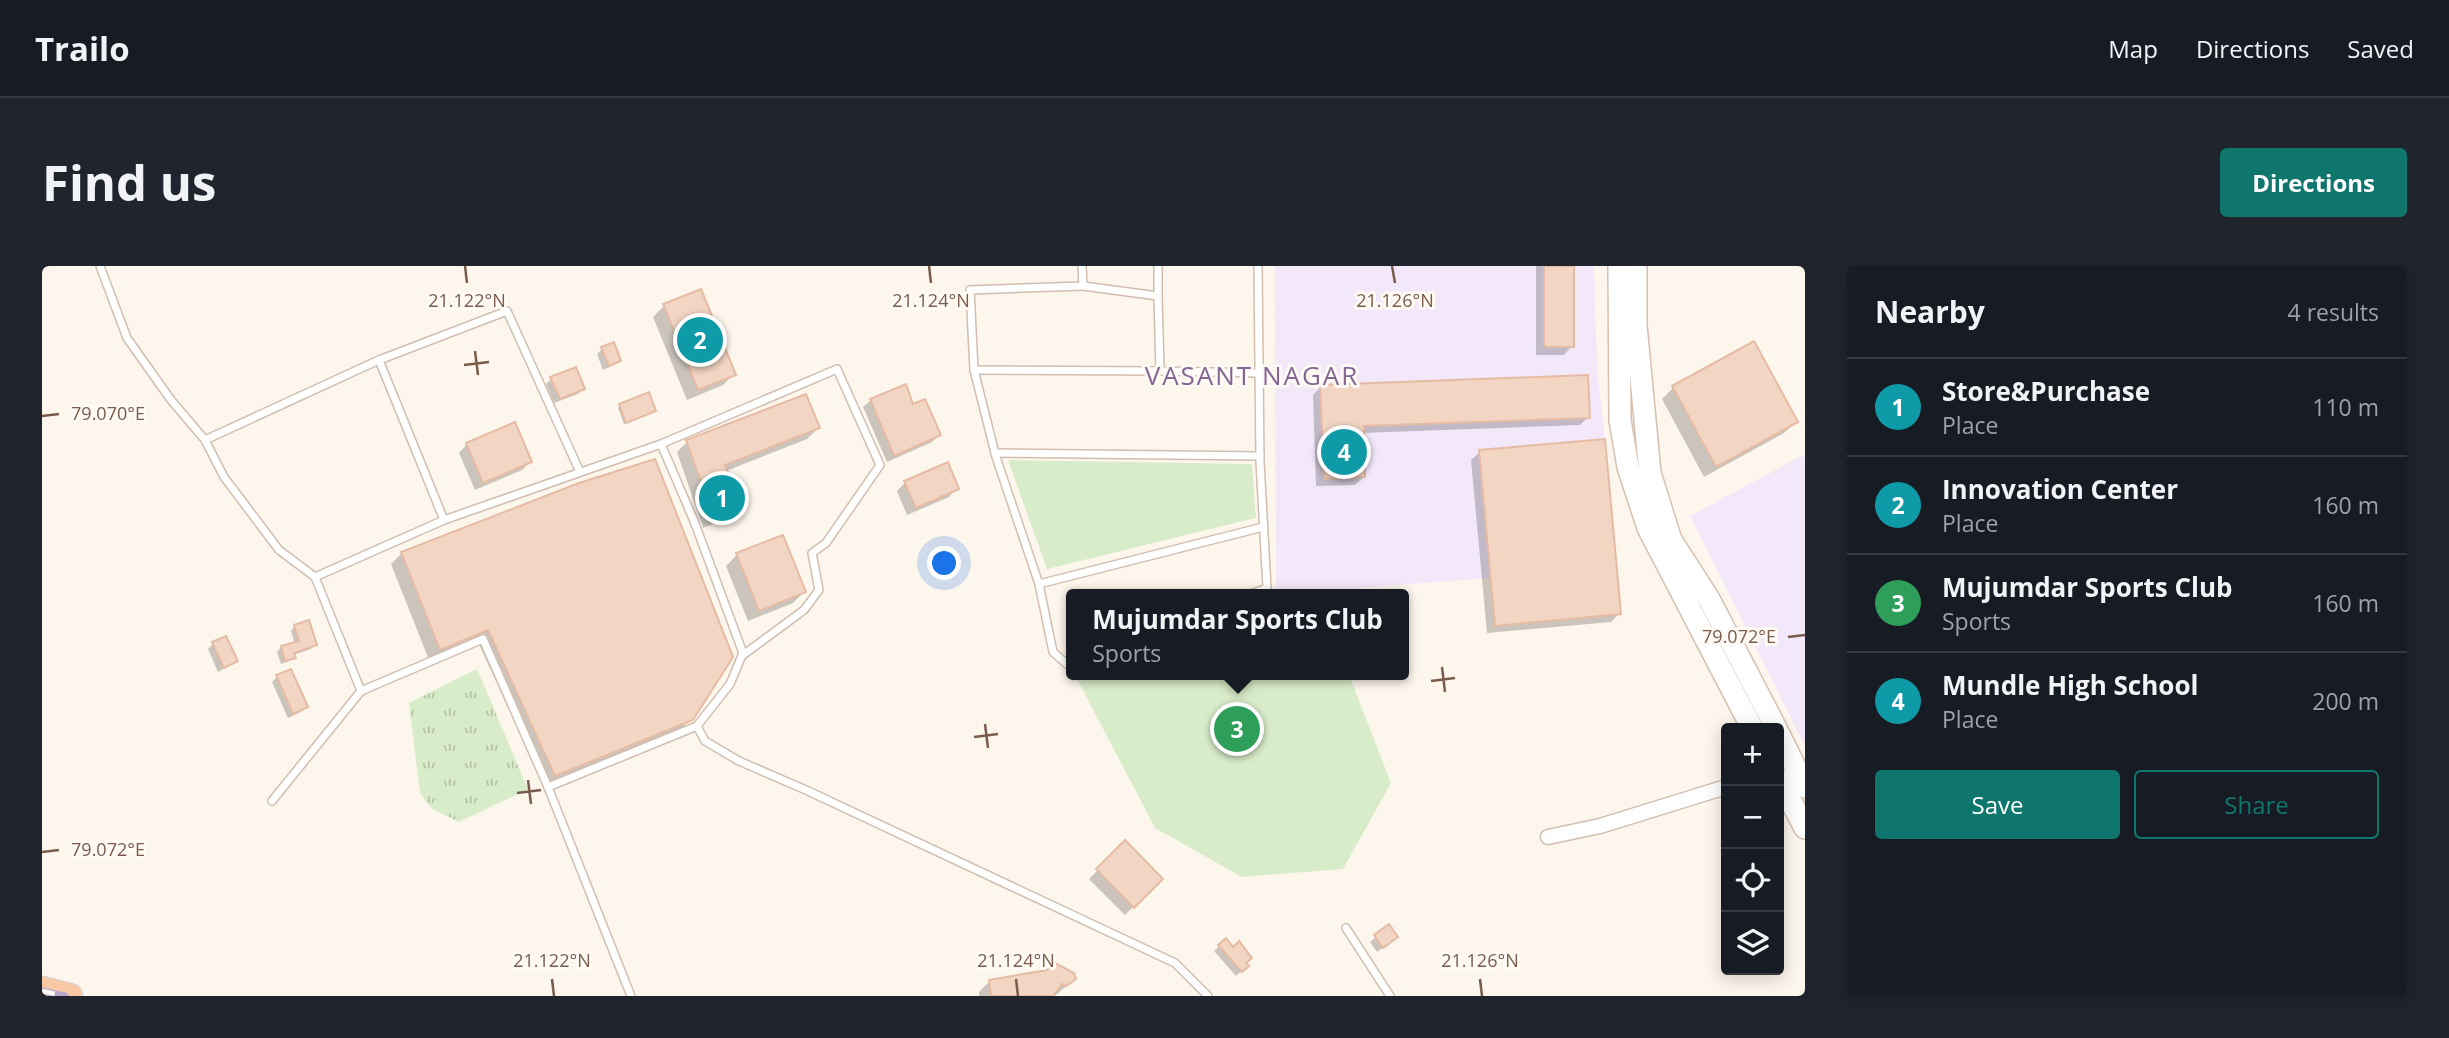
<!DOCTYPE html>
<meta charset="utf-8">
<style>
:root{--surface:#171b24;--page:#20242c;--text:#f1f3f6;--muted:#9ea1a6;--line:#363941;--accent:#0f766e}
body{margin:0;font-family:"Open Sans",sans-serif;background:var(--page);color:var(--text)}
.controls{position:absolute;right:21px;bottom:21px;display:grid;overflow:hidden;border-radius:7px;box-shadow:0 4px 18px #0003}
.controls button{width:63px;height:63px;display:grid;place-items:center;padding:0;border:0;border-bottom:2px solid var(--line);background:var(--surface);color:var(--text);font:35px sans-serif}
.you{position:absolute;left:903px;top:298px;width:24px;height:24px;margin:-18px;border:5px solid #fff;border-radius:50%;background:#1a73e8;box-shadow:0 0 0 10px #1a73e833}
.badge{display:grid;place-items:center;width:46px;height:46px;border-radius:50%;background:var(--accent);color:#fff;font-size:23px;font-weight:700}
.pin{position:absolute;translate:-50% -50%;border:4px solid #fff;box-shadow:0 2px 7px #0006}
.popup{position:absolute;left:1024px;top:323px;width:343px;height:91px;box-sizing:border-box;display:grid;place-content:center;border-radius:7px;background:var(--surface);filter:drop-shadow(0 2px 5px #0005);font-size:23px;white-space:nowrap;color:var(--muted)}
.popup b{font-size:26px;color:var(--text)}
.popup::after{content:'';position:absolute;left:50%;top:100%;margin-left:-14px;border:14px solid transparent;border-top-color:var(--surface)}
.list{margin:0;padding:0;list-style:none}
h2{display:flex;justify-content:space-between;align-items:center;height:91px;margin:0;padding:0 28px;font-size:30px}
h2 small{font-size:23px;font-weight:400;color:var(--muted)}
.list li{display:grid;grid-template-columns:46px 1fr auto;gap:21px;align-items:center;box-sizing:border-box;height:98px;padding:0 28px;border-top:2px solid var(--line)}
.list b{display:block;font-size:26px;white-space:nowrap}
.list p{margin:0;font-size:23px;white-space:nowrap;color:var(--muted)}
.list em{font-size:23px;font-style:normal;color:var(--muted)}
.actions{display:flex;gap:14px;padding:21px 28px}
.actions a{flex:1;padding:16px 0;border:2px solid var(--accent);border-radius:7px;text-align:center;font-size:24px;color:var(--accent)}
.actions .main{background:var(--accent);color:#fff}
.icon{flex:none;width:38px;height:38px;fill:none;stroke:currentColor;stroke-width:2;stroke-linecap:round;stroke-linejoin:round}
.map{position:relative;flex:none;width:1763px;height:730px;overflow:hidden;border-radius:7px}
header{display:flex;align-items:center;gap:42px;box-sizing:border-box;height:98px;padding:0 35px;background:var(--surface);border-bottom:2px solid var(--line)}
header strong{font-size:33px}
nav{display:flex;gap:38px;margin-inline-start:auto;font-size:24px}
.intro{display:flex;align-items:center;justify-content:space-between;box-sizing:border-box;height:168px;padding:0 42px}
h1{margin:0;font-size:49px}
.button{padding:18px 32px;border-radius:7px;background:var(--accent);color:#fff;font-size:24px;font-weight:700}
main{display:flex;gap:42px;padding:0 42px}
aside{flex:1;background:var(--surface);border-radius:7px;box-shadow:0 4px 18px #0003}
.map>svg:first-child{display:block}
</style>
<header>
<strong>Trailo</strong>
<nav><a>Map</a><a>Directions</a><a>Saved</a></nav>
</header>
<div class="intro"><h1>Find us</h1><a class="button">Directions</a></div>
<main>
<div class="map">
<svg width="1763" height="730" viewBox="0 0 1763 730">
<defs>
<pattern id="grass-tufts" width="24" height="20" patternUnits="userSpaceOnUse" patternTransform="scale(1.75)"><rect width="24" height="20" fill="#d8ecc9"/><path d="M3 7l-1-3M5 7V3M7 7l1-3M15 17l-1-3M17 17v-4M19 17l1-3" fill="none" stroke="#b4c2a5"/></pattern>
</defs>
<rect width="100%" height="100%" fill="#fdf6ec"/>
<!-- education -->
<g fill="#f3e8fa">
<polygon points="1233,0 1552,0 1555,102 1563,173 1437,184 1449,312 1234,328"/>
<polygon points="1763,188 1763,480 1648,250"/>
</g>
<!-- grass -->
<polygon fill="url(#grass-tufts)" points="435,403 486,523 417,556 390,543 378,527 367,437"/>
<!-- garden -->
<g fill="#d8ecc9">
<polygon points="966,194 1210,198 1214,252 1005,303"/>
<polygon points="1033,409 1307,409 1349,517 1301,603 1200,611 1113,562"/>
</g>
<!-- shadow -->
<g fill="#0003">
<polygon points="1494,0 1530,0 1530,80 1522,89 1494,89"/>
<polygon points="622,40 692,108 681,119 645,134 611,51"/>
<polygon points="1711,77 1754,156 1742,167 1662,211 1620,133 1631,122"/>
<polygon points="560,83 577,94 572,99 561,104 555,88"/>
<polygon points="509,113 541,122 536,128 512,137 504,118"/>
<polygon points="1279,121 1546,151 1538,159 1320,167 1322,211 1313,219 1274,220 1271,129"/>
<polygon points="829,134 871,140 897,169 890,176 845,196 821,141"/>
<polygon points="578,140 612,145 582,158 576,142"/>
<polygon points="776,162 765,173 684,205 698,241 687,251 661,262 635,186 645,176"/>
<polygon points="425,178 488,196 480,204 433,224 417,187"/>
<polygon points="1438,186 1578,347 1569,356 1445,367 1429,194"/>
<polygon points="863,217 915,222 907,231 865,249 855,225"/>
<polygon points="360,287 649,452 638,464 502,520 435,374 387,394 349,298"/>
<polygon points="695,289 762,326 751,337 706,355 684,300"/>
<polygon points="253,360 273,378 269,383 251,389 247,395 239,398 235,386 239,381 253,378 249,365"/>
<polygon points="171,378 194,395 176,406 166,383"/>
<polygon points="235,411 264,441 259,446 246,452 230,416"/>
<polygon points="1083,576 1119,613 1083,649 1047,613"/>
<polygon points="1346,661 1348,676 1335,686 1328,676"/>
<polygon points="1184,674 1205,700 1194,710 1172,685"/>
<polygon points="948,715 1030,715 1013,730 937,730 937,726"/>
</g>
<!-- building -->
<g fill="#f3d5c3" stroke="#e6bba3" stroke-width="2">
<rect x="1502" y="0" width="30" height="81"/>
<polygon points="659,23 694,109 656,124 621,38"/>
<polygon points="1712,75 1756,156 1674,201 1630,120"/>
<polygon points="572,76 579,95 567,100 559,81"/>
<polygon points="534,101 543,123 518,133 508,111"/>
<polygon points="1546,109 1548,152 1322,160 1323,211 1282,213 1278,119"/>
<polygon points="864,118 871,138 883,133 899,169 852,190 828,133"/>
<polygon points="607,126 614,145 584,157 577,138"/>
<polygon points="764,128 778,162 683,199 700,241 672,252 644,174"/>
<polygon points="473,156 490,196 441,217 424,177"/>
<polygon points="1563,173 1579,348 1453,360 1437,184"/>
<polygon points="613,193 691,391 651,454 513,510 446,364 398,384 359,286 537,217"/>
<polygon points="906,196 917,223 874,242 862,215"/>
<polygon points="741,269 764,326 717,345 694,287"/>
<polygon points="267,354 275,379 252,387 254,392 243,395 239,380 257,375 252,359"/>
<polygon points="184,370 196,395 182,402 170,376"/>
<polygon points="249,403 266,441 251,448 234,409"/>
<polygon points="1083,574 1121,613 1092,642 1054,603"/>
<polygon points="1347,658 1356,671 1341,682 1332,669"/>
<polygon points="1184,672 1191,681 1197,675 1210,692 1204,697 1207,700 1200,706 1176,679"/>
<polygon points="1013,697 1032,707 1034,713 1024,720 1020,718 1011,730 949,730 947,714 1005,704"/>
</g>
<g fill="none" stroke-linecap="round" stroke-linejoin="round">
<!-- service casing -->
<g stroke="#d1beb0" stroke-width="10">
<g id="service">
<polyline points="58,0 85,72 129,134 163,174 182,211 237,284 273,311 319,425 441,373 506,521 589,730"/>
<polyline points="1041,20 1116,30 1116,0"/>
<polyline points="337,94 465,45 538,206"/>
<polyline points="932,104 1118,105 1116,30"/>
<polyline points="1118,105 1218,107"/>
<polyline points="163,174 337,94 402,254"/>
<polyline points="619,178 795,103 838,199 784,277 770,287 777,324 762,344 701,389"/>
<polyline points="953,187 1218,190"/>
<polyline points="273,311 402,254 619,178 652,255 701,387 688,418 655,460 663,475 697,495 764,524 1133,697 1166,730"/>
<polyline points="997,318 1221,261"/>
<polyline points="1209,328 1225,322 1218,196 1216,0"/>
<polyline points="1029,398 1026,399 1011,386 997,318 954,191 932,104 928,24 1041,20 1040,0"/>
<polyline points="506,521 655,460"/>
<polyline points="230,535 319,425"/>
<polyline points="1304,662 1348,730"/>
</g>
</g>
<!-- minor casing -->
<g stroke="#d1beb0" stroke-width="17">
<polyline id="minor" points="1506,571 1558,560 1684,521"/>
</g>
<!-- secondary casing -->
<g stroke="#d6c0b0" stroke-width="24">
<g id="secondary">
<polyline points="1577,0 1578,154 1586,201 1606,262 1710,462"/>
<polyline points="1594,0 1594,59 1608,207 1629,274 1667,333 1734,462"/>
<polyline points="1737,468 1763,521"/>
<polyline points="1737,513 1763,562"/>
</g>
</g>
<!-- trunk casing -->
<g stroke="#dad1cd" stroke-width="27">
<polyline id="trunk" points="0,723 28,730"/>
</g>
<!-- service -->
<use href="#service" stroke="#fff" stroke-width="7"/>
<!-- minor -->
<use href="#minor" stroke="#fff" stroke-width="14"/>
<!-- secondary -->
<use href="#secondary" stroke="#fff" stroke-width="21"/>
<!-- trunk -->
<use href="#trunk" stroke="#f9c8a4" stroke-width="24"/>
<!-- rail casing -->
<g stroke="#b9a8c9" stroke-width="7">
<polyline id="rail" points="0,725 23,730"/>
</g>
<!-- rail -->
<use href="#rail" stroke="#fffaf3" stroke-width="4.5" stroke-dasharray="13" stroke-linecap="butt"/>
</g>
<!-- ticks -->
<path fill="none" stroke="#7a5c4d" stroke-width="2.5" d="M423,0L425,17M887,0L889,17M1350,0L1353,17M433,85L436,109M422,99L447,96M0,150L17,148M1746,371L1763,369M1400,401L1403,426M1389,415L1413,412M943,458L946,482M932,471L956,468M486,514L489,538M475,527L499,524M0,586L17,584M510,713L512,730M974,713L976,730M1438,713L1440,730"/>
<g text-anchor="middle" stroke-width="6" stroke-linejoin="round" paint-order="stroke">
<!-- neighbourhood labels -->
<g font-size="26" letter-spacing="2" fill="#846695" stroke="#fffaf3">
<text x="1210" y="119">VASANT NAGAR</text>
</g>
</g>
<g font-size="18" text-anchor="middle" fill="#7a5c4d" stroke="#fffaf3" stroke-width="6" stroke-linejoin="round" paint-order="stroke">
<text x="425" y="41">21.122°N</text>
<text x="889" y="41">21.124°N</text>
<text x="1353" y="41">21.126°N</text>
<text x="66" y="154">79.070°E</text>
<text x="1697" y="377">79.072°E</text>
<text x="66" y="590">79.072°E</text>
<text x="510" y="701">21.122°N</text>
<text x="974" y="701">21.124°N</text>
<text x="1438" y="701">21.126°N</text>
</g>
</svg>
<div class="controls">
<button>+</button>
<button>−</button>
<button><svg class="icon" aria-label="locate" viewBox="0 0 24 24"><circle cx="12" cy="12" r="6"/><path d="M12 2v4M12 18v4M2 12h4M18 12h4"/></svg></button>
<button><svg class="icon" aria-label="layers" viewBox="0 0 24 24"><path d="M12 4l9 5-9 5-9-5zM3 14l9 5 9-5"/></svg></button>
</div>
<div class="you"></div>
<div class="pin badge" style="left:680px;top:232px;background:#0f9aa8">1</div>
<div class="pin badge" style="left:658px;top:74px;background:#0f9aa8">2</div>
<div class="pin badge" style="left:1195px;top:463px;background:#2e9e5b">3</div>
<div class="popup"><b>Mujumdar Sports Club</b>Sports</div>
<div class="pin badge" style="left:1302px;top:186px;background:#0f9aa8">4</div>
</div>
<aside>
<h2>Nearby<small>4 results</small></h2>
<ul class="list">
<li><span class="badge" style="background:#0f9aa8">1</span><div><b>Store&amp;Purchase</b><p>Place</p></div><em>110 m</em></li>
<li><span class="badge" style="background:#0f9aa8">2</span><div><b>Innovation Center</b><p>Place</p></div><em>160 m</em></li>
<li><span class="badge" style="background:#2e9e5b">3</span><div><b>Mujumdar Sports Club</b><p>Sports</p></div><em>160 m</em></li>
<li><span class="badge" style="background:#0f9aa8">4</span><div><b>Mundle High School</b><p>Place</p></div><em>200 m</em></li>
</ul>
<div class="actions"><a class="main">Save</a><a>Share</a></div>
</aside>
</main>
